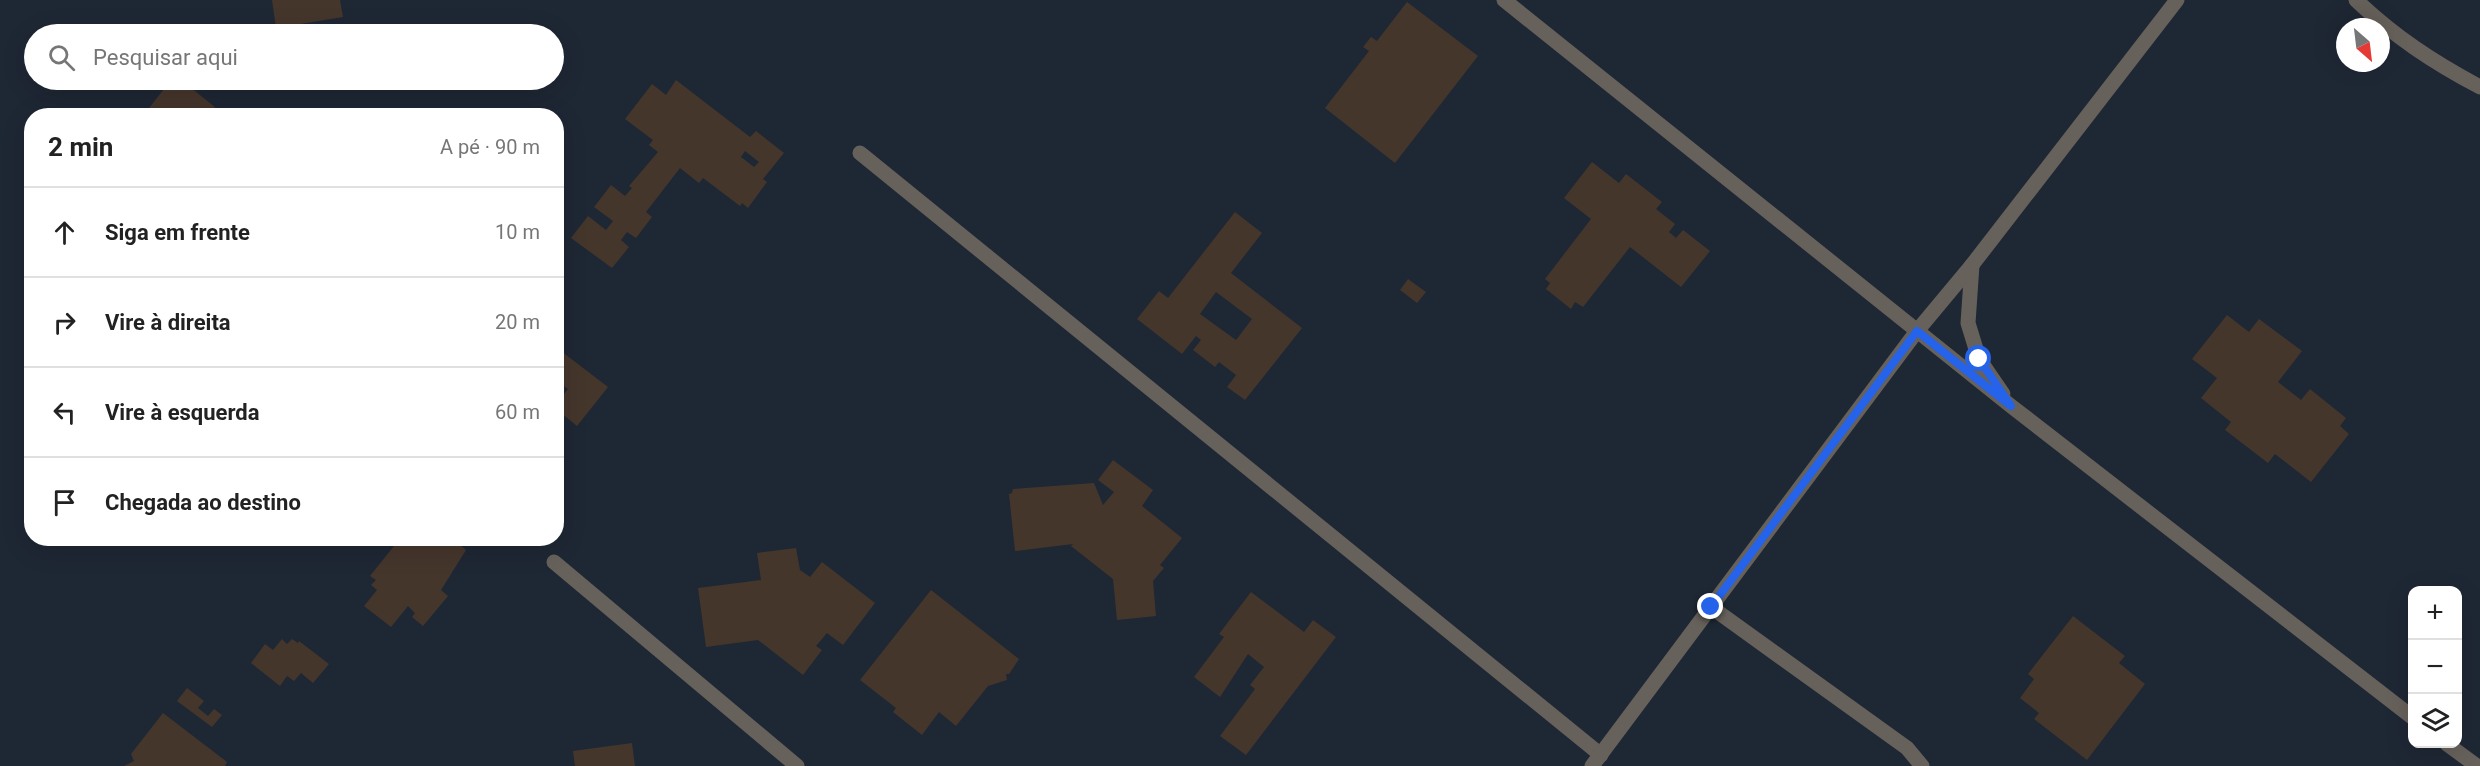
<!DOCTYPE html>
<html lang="pt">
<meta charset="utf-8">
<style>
:root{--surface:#fff;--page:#f6f6f6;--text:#222;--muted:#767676;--line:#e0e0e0}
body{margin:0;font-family:Roboto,sans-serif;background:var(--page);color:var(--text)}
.controls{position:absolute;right:18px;bottom:18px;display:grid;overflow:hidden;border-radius:12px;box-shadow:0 6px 24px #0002}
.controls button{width:54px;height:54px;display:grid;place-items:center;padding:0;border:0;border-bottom:2px solid var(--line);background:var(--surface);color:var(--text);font:30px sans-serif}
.compass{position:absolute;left:2336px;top:18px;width:54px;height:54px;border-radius:50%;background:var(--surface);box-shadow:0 6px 24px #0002;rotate:152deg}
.stop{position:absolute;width:18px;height:18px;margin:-14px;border:4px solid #2563eb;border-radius:50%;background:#fff}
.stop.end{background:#2563eb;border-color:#fff;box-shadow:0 2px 6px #0008}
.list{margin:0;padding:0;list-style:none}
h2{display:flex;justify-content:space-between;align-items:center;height:78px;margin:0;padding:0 24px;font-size:26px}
h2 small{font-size:20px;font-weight:400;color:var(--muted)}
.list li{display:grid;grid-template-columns:39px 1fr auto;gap:18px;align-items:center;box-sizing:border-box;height:90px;padding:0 24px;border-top:2px solid var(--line)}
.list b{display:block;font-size:22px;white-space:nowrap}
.list em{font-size:20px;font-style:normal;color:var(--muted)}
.icon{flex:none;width:33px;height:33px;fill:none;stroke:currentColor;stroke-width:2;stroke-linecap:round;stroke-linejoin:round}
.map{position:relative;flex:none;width:2480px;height:766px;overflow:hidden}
.search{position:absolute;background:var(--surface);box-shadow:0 6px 24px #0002;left:24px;top:24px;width:540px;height:66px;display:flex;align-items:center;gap:15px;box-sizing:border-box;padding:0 21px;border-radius:33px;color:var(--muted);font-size:22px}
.panel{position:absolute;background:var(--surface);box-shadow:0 6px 24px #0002;left:24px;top:108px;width:540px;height:438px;border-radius:24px}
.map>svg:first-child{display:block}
</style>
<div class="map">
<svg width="2480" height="766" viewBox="0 0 2480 766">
<rect width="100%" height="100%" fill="#1e2734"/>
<!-- building -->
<g fill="#45362c" fill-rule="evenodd">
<polygon points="272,0 340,0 343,17 276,28"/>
<polygon points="1407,2 1478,56 1395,163 1325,108 1369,51 1363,47 1371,37 1377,41"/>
<polygon points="171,80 181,80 215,107 209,116 136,116 142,108 146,112"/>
<path d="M676,80L750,137L756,131L784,153L763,179L767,182L748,208L742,203L740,206L703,178L699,183L680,168L646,212L652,217L636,238L627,232L621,240L629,247L612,268L571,238L588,216L606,230L613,221L594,207L611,185L625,196L632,188L629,186L658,152L649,145L653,140L625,119L652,84L666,95ZM745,151L759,162L754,167L741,157Z"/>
<polygon points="1592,162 1619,183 1626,174 1662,202 1656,209 1675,224 1669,232 1676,238 1683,230 1710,251 1681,287 1630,247 1583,307 1575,302 1571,309 1546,289 1550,283 1545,279 1591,219 1564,198"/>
<path d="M1235,212L1262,233L1231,273L1302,328L1245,400L1227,387L1236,375L1219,362L1215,367L1193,350L1201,340L1196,336L1182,354L1137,319L1159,291L1168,298ZM1216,292L1252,319L1236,340L1200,314Z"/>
<polygon points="1408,279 1426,292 1417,303 1400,290"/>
<polygon points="2227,315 2249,332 2259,319 2302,351 2278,382 2301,400 2310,389 2346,418 2340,426 2349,434 2311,482 2275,454 2268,463 2225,430 2231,422 2201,398 2217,378 2192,359"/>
<polygon points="557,348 608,387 577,426 561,413 556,419 556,404 568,389 560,383 556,387"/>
<polygon points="1113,460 1153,490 1142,506 1182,538 1160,565 1164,568 1153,581 1156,616 1117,620 1113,579 1071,546 1073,544 1015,551 1009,494 1012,493 1013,489 1094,483 1103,505 1114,492 1098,480"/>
<polygon points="385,538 452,538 466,550 441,590 448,596 423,626 412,617 415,613 408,606 391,627 364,606 377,590 371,585 376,580 370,576 394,546"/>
<polygon points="796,548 800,570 810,577 822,562 875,603 843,645 827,633 816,646 822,650 803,675 758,640 706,647 698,588 761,580 757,553"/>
<polygon points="931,590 1019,659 1009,674 1006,674 1007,680 988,686 956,726 939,712 922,735 893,712 896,708 860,680"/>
<polygon points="1251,592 1304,632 1313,620 1336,637 1246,755 1220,736 1255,689 1250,685 1264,667 1248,654 1220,697 1194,677 1224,637 1219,634"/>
<polygon points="2073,616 2125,656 2119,663 2145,684 2087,760 2034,719 2039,713 2020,698 2034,679 2028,674"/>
<polygon points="282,639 287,644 292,639 298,643 299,641 329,664 313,683 301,673 294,681 287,676 280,686 251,663 265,644 273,650"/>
<polygon points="187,688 204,701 198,708 208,716 214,709 222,715 212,727 177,701"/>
<polygon points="163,713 227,762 225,766 124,766 134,761 131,754"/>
<polygon points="632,743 635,766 575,766 573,751"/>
</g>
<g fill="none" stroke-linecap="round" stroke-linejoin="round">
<!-- service -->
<g stroke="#66615a" stroke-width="15">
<path d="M2356,0C2395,37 2433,62 2480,87"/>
<polyline points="1711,607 1907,748 1922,766"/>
</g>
<!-- minor -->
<g stroke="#66615a" stroke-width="15">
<polyline points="1504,0 2011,406 2412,717"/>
<polyline points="860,153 1601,755"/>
<polyline points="1972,265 1968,323 1979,359 2003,394"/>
<polyline points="554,562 797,766"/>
<polyline points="2447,744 2477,766"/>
</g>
<!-- tertiary -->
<polyline stroke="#66615a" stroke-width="15" points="1592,766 1917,331 1972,265 2177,0"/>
</g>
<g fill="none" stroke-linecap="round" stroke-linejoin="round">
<!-- route -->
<polyline stroke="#2563eb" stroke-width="8" points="1711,607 1917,331 2011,406 1979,359"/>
</g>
</svg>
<div class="controls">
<button>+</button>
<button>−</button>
<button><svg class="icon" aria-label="layers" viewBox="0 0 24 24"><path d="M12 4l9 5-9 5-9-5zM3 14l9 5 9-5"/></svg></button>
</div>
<svg class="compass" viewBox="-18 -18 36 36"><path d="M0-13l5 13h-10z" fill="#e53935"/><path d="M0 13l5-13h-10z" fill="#767676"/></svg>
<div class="stop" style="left:1979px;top:359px"></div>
<div class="stop end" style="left:1711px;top:607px"></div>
<div class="search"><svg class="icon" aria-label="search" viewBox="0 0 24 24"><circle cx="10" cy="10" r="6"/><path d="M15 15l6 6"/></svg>Pesquisar aqui</div>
<section class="panel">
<h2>2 min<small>A pé · 90 m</small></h2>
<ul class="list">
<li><svg class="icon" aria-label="ahead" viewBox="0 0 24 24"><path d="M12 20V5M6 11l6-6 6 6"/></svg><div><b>Siga em frente</b></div><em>10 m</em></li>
<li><svg class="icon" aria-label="right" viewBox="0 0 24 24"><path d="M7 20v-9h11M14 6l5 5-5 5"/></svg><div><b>Vire à direita</b></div><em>20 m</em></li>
<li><svg class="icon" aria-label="left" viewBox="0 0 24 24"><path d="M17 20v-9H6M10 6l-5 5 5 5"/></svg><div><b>Vire à esquerda</b></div><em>60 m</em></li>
<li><svg class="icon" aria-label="arrive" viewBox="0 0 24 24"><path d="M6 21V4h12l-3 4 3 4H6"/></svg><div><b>Chegada ao destino</b></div></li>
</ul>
</section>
</div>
